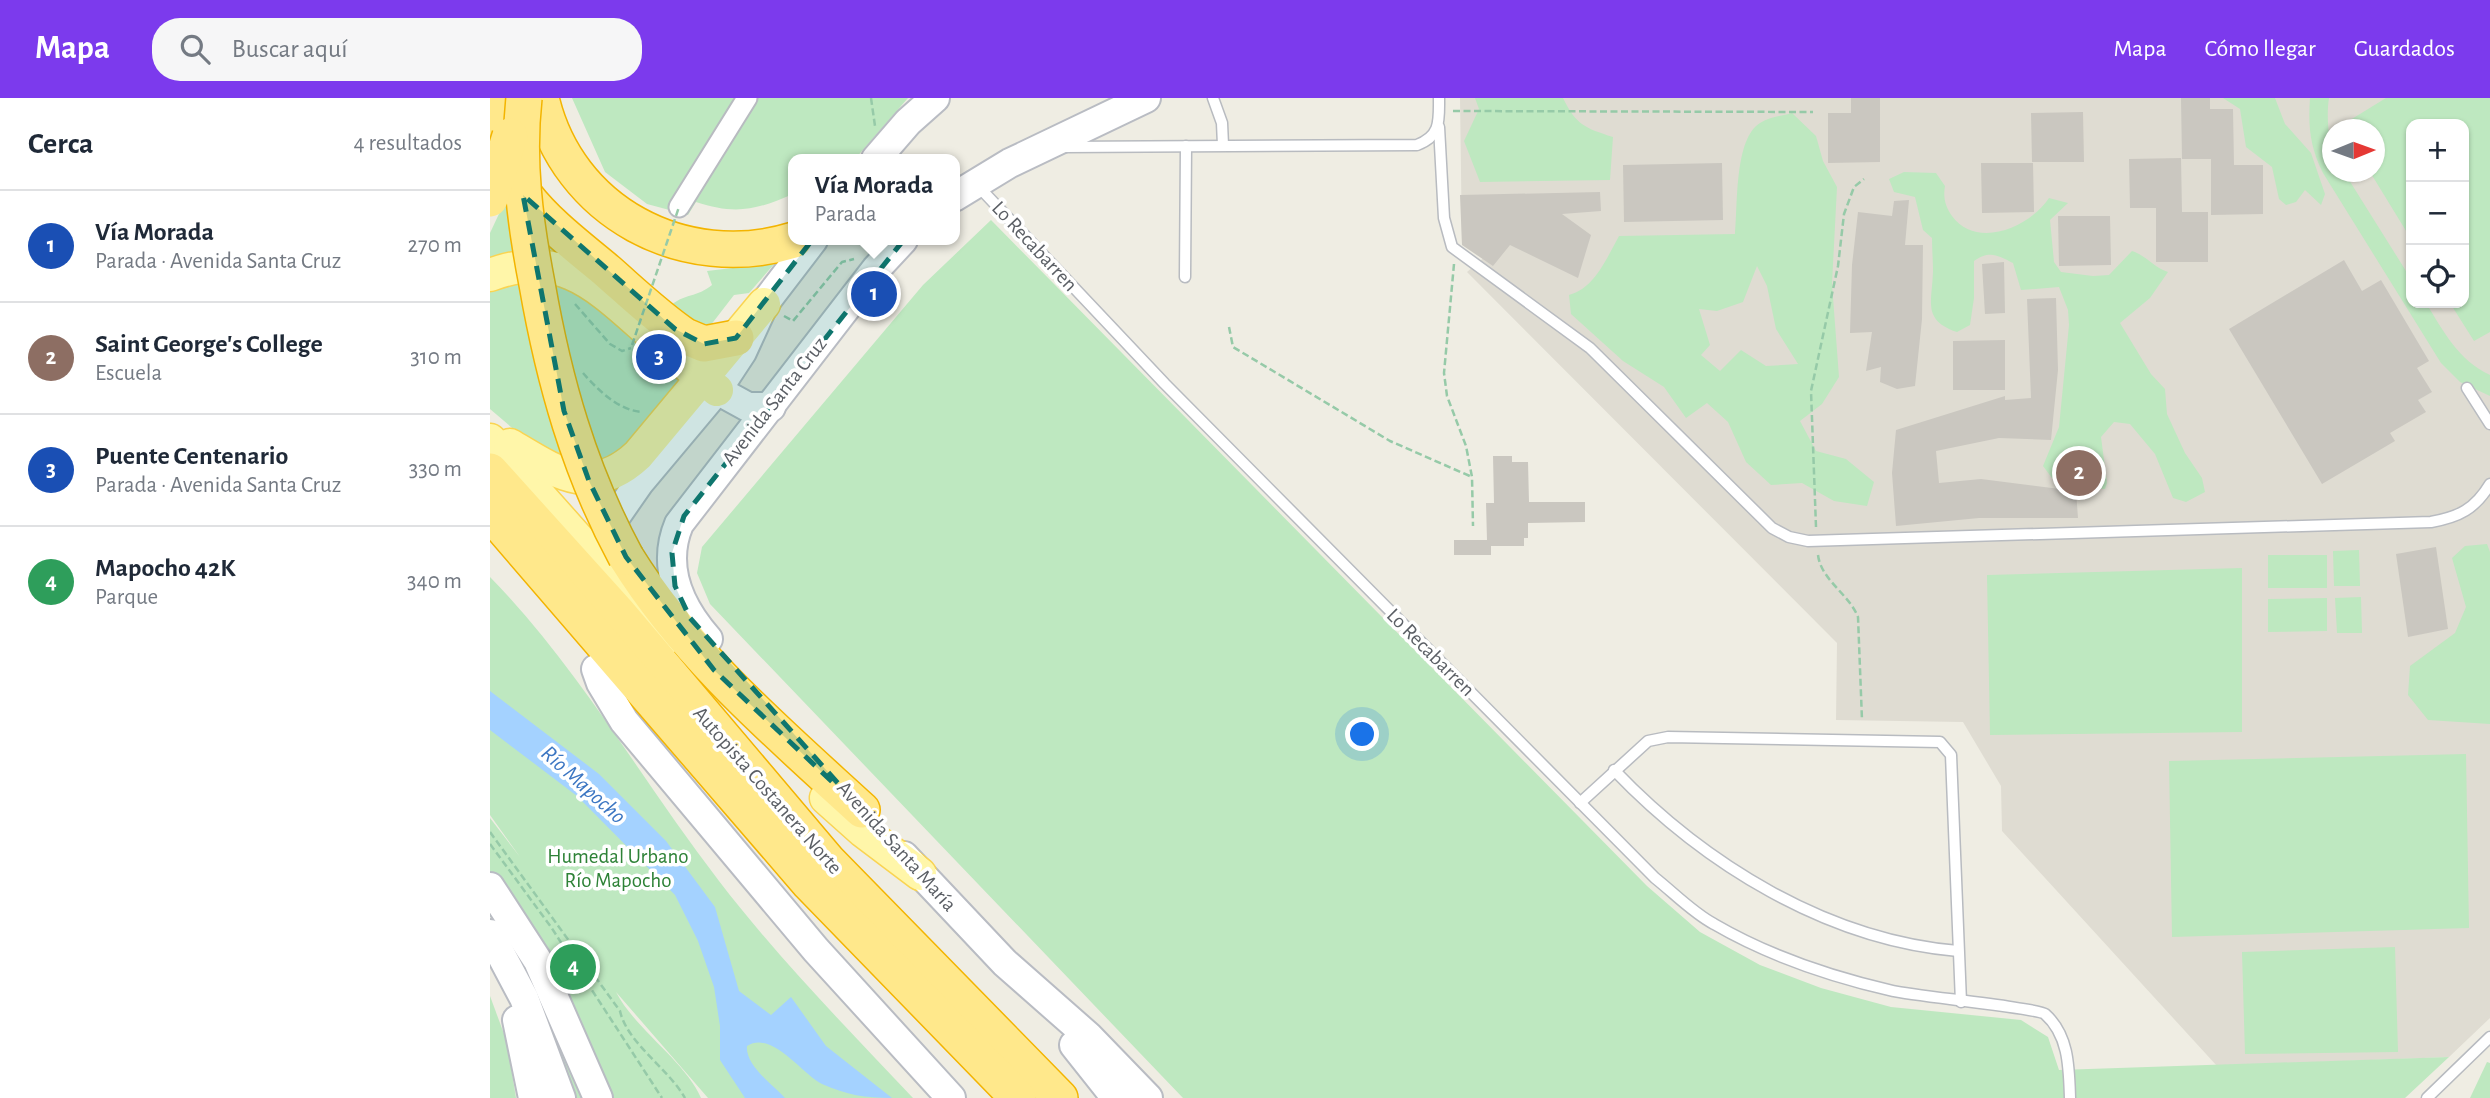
<!DOCTYPE html>
<html lang="es">
<meta charset="utf-8">
<style>
:root{--surface:#fff;--page:#f6f6f7;--text:#1f2937;--muted:#747a83;--line:#e0e1e3;--accent:#7c3aed}
body{margin:0;font-family:"Alegreya Sans",sans-serif;background:var(--page);color:var(--text)}
.controls{position:absolute;right:21px;top:21px;display:grid;overflow:hidden;border-radius:14px;box-shadow:0 2px 5px #0004}
.controls button{width:63px;height:63px;display:grid;place-items:center;padding:0;border:0;border-bottom:2px solid var(--line);background:var(--surface);color:var(--text);font:35px sans-serif}
.compass{position:absolute;left:1832px;top:21px;width:63px;height:63px;border-radius:50%;background:var(--surface);box-shadow:0 2px 5px #0004;rotate:89deg}
.you{position:absolute;left:873px;top:637px;width:24px;height:24px;margin:-18px;border:5px solid #fff;border-radius:50%;background:#1a73e8;box-shadow:0 0 0 10px #1a73e833}
.badge{display:grid;place-items:center;width:46px;height:46px;border-radius:50%;background:var(--accent);color:#fff;font-size:23px;font-weight:700}
.pin{position:absolute;translate:-50% -50%;border:4px solid #fff;box-shadow:0 2px 7px #0006}
.popup{position:absolute;left:298px;top:56px;width:172px;height:91px;box-sizing:border-box;display:grid;place-content:center;border-radius:14px;background:var(--surface);filter:drop-shadow(0 2px 5px #0005);font-size:23px;white-space:nowrap;color:var(--muted)}
.popup b{font-size:26px;color:var(--text)}
.popup::after{content:'';position:absolute;left:50%;top:100%;margin-left:-14px;border:14px solid transparent;border-top-color:var(--surface)}
.list{margin:0;padding:0;list-style:none}
h2{display:flex;justify-content:space-between;align-items:center;height:91px;margin:0;padding:0 28px;font-size:30px}
h2 small{font-size:23px;font-weight:400;color:var(--muted)}
.list li{display:grid;grid-template-columns:46px 1fr auto;gap:21px;align-items:center;box-sizing:border-box;height:112px;padding:0 28px;border-top:2px solid var(--line)}
.list b{display:block;font-size:26px;white-space:nowrap}
.list p{margin:0;font-size:23px;white-space:nowrap;color:var(--muted)}
.list em{font-size:23px;font-style:normal;color:var(--muted)}
.icon{flex:none;width:38px;height:38px;fill:none;stroke:currentColor;stroke-width:2;stroke-linecap:round;stroke-linejoin:round}
.map{position:relative;flex:none;width:2000px;height:1000px;overflow:hidden}
header{display:flex;align-items:center;gap:42px;box-sizing:border-box;height:98px;padding:0 35px;background:var(--accent);color:#fff}
header strong{font-size:33px}
nav{display:flex;gap:38px;margin-inline-start:auto;font-size:24px}
.search{width:490px;height:63px;background:var(--page);display:flex;align-items:center;gap:18px;box-sizing:border-box;padding:0 24px;border-radius:28px;color:var(--muted);font-size:26px}
main{display:flex}
aside{flex:1;background:var(--surface)}
.map>svg:first-child{display:block}
</style>
<header>
<strong>Mapa</strong>
<div class="search"><svg class="icon" aria-label="search" viewBox="0 0 24 24"><circle cx="10" cy="10" r="6"/><path d="M15 15l6 6"/></svg>Buscar aquí</div>
<nav><a>Mapa</a><a>Cómo llegar</a><a>Guardados</a></nav>
</header>
<main>
<aside>
<h2>Cerca<small>4 resultados</small></h2>
<ul class="list">
<li><span class="badge" style="background:#1a4fb4">1</span><div><b>Vía Morada</b><p>Parada · Avenida Santa Cruz</p></div><em>270 m</em></li>
<li><span class="badge" style="background:#8d6e63">2</span><div><b>Saint George's College</b><p>Escuela</p></div><em>310 m</em></li>
<li><span class="badge" style="background:#1a4fb4">3</span><div><b>Puente Centenario</b><p>Parada · Avenida Santa Cruz</p></div><em>330 m</em></li>
<li><span class="badge" style="background:#2e9e5b">4</span><div><b>Mapocho 42K</b><p>Parque</p></div><em>340 m</em></li>
</ul>
</aside>
<div class="map">
<svg width="2000" height="1000" viewBox="0 0 2000 1000">
<rect width="100%" height="100%" fill="#efede3"/>
<!-- education -->
<path fill="#dfdcd2" fill-rule="evenodd" d="M970,0H2000V920L1959,959L1727,968L1512,733L1511,688L1473,624L1346,622L1347,545L977,174L1011,145L972,147ZM1921,26H1974V205H1921ZM1842,32H1884V74H1842Z"/>
<!-- green -->
<g fill="#bee8c0" fill-rule="evenodd">
<path d="M82,0H418L365,61H304L303,96C267,112 245,117 206,104L198,117L157,106L115,74Z"/>
<path d="M985,0H1073C1086,27 1095,30 1123,39L1120,82L990,84L974,43L989,11Z"/>
<polygon points="1733,0 1785,0 1795,26 1821,55 1835,96 1831,107 1815,92 1806,104 1796,107 1789,101 1782,69 1756,49 1750,11"/>
<path d="M1820,0H1839C1835,26 1842,48 1842,74H1854L1921,181V205H1936C1954,234 1968,262 2000,277V298L1970,284L1951,265L1833,75C1820,49 1818,29 1820,0Z"/>
<polygon points="1896,0 2000,0 2000,234 1984,243 1960,205 1974,205 1974,26 1921,26 1921,141 1880,74 1884,74 1884,32 1855,31 1852,27"/>
<path d="M1302,15L1326,38L1333,63L1347,89L1342,186L1349,279L1332,306L1310,323L1326,353L1356,361L1384,384L1377,408L1344,403L1312,385L1281,387L1256,364L1238,324L1217,305L1196,320L1174,289L1133,263L1081,216L1079,197C1105,190 1116,161 1129,138L1245,136C1248,108 1244,41 1270,25C1279,19 1292,18 1302,15ZM1267,168L1277,188L1286,231L1308,266L1276,268L1251,252L1230,273L1211,257L1220,247L1209,211L1227,213L1253,204Z"/>
<path d="M1414,74L1446,75L1455,88C1453,99 1455,108 1462,118C1487,152 1540,129 1559,100L1578,105L1560,122L1564,164L1571,174L1603,178L1619,177L1642,153C1657,158 1663,169 1678,174L1660,200L1630,225L1661,276L1675,291L1677,316L1695,355L1712,380L1715,394L1696,404L1683,400L1665,356L1640,326L1624,324L1611,339L1617,385L1615,391L1604,390L1591,383L1562,380L1553,368L1569,329L1579,227L1578,212L1569,189L1531,192L1523,165C1508,157 1499,152 1484,163V200L1480,227L1467,234C1432,222 1442,204 1443,174C1443,163 1442,151 1442,140L1433,132L1425,99L1404,94L1399,81Z"/>
<polygon points="15,103 25,116 74,159 0,165 0,135"/>
<polygon points="501,122 1157,788 1210,834 1270,867 1331,890 1401,909 1531,922 1558,939 1569,972 1959,959 1915,1000 693,1000 220,506 207,475 212,449 433,187"/>
<path d="M285,165L259,195L244,197L217,232L180,208C193,196 208,199 222,187L217,173Z"/>
<polygon points="81,183 191,283 144,348 102,372 48,352 0,311 0,184"/>
<polygon points="1997,446 2000,454 2000,626 1938,622 1918,597 1920,568 1965,535 1976,509 1962,460 1975,448"/>
<polygon points="1869,452 1870,488 1844,488 1843,453"/>
<rect x="1778" y="457" width="59" height="33"/>
<polygon points="1752,470 1752,634 1500,637 1497,477"/>
<path d="M0,479C89,570 152,683 229,783C289,861 356,929 423,1000H218L126,894C145,931 196,964 211,1000H117L0,778V720L30,759L0,717Z"/>
<polygon points="1871,499 1872,535 1847,535 1845,500"/>
<polygon points="1837,500 1837,533 1778,534 1778,501"/>
<polygon points="1976,656 1979,830 1682,839 1679,663"/>
<polygon points="0,805 25,843 97,1000 80,1000 11,836 0,818"/>
<polygon points="1905,849 1908,954 1755,956 1752,854"/>
<polygon points="0,898 17,944 26,1000 0,1000"/>
<polygon points="1997,964 2000,965 2000,1000 1980,1000"/>
</g>
<!-- water -->
<path fill="#a4d2ff" d="M0,593L109,676L176,743L225,809L249,893L281,917L301,899L336,948L402,1000C375,1000 357,997 332,986C312,976 282,932 257,948C255,967 283,987 295,1000H255L230,962V928L224,889L208,843L185,797L87,698L0,632Z"/>
<!-- building -->
<g fill="#cac7c0">
<polygon points="1361,0 1390,0 1390,64 1338,65 1338,15 1361,15"/>
<polygon points="1691,0 1720,0 1720,11 1743,11 1744,67 1773,67 1773,116 1721,117 1721,61 1692,61"/>
<polygon points="1593,14 1594,64 1542,64 1541,15"/>
<polygon points="1691,60 1692,114 1718,114 1718,164 1666,164 1666,110 1640,110 1639,61"/>
<polygon points="1232,65 1233,122 1134,124 1133,67"/>
<polygon points="1491,65 1543,65 1544,114 1492,115"/>
<polygon points="1110,94 1111,113 1072,116 1101,137 1088,180 1020,147 1003,168 972,147 970,97"/>
<polygon points="1419,102 1415,147 1433,147 1432,221 1425,288 1407,291 1390,284 1391,269 1376,273 1382,234 1360,235 1362,167 1368,114 1402,118 1404,103"/>
<polygon points="1568,118 1620,118 1621,167 1569,168"/>
<polygon points="1854,162 1872,193 1891,182 1939,263 1927,270 1942,294 1928,302 1936,314 1900,335 1905,343 1832,386 1739,231"/>
<polygon points="1514,164 1515,215 1495,216 1492,166"/>
<polygon points="1566,200 1568,272 1561,342 1509,340 1446,353 1449,385 1491,381 1586,393 1588,420 1489,420 1406,428 1402,375 1406,332 1515,298 1515,302 1541,300 1537,201"/>
<polygon points="1515,242 1515,292 1463,292 1463,243"/>
<polygon points="1003,358 1022,358 1022,364 1038,364 1039,404 1095,404 1095,424 1038,425 1038,440 1034,440 1034,448 1001,448 1001,457 964,457 964,442 997,442 996,405 1004,405"/>
<polygon points="1946,449 1958,531 1918,539 1906,456"/>
</g>
<g fill="none" stroke-linecap="round" stroke-linejoin="round">
<!-- lane casing -->
<g stroke="#b8bbc0" stroke-width="13">
<g id="lane">
<polyline points="723,0 732,25 733,47"/>
<path d="M949,29L954,120L962,149L1100,250L1282,430L1299,439L1318,443L1941,424C1969,419 1985,411 2000,386"/>
<path d="M574,49L927,47C951,38 949,23 949,0"/>
<path d="M488,88L675,286L1165,780C1184,795 1203,815 1224,826C1279,858 1342,879 1403,893C1425,898 1547,910 1555,916C1579,937 1579,970 1580,1000"/>
<polyline points="695,179 696,48"/>
<polyline points="1977,290 2000,326"/>
<path d="M1124,672C1214,766 1337,842 1468,853"/>
<polyline points="1090,705 1158,643 1178,639 1450,644 1461,657 1471,904"/>
<polyline points="1937,1000 2000,939"/>
</g>
</g>
<!-- street casing -->
<g stroke="#b8bbc0" stroke-width="23">
<polyline id="street" points="189,109 257,0"/>
</g>
<!-- secondary casing -->
<g stroke="#b9bcc3" stroke-width="32">
<g id="secondary">
<polyline points="386,61 418,24 445,0"/>
<polyline points="464,99 520,65 656,0"/>
<polyline points="227,292 258,309 281,309"/>
<polyline points="124,421 149,385 227,292 252,254 274,206 323,142"/>
<path d="M218,541C190,509 171,469 189,426L386,171L413,142"/>
<polyline points="106,571 111,585 134,623 326,852 461,1000"/>
<polyline points="414,758 515,865 598,938 658,1000"/>
<polyline points="0,789 48,863 108,1000"/>
<polyline points="0,836 34,900 71,1000"/>
<polyline points="27,922 43,1000"/>
<polyline points="584,947 626,1000"/>
</g>
</g>
<!-- primary casing -->
<g stroke="#fad451" stroke-width="35">
<g id="primary">
<path d="M0,177C66,152 102,183 149,225C175,248 200,271 227,292"/>
<polyline points="0,342 176,540"/>
<path d="M20,347C64,373 101,401 148,357L274,206"/>
<polyline points="336,700 373,733 430,776"/>
</g>
</g>
<!-- highway casing -->
<g stroke="#f3b400" stroke-width="38">
<g id="highway">
<path d="M51,0C77,114 194,176 304,142"/>
<path d="M0,9C10,91 58,124 117,173C142,195 167,219 195,238L214,246L246,240"/>
<polyline points="0,373 129,516 338,763 570,1000"/>
<polyline points="0,415 319,785 528,1000"/>
<path d="M136,459C198,559 287,634 372,712"/>
</g>
</g>
<!-- path -->
<g stroke="#96caa8" stroke-width="2.5" stroke-dasharray="7 3.5" stroke-linecap="butt">
<polyline points="381,0 385,28"/>
<polyline points="963,13 1323,14"/>
<polyline points="964,166 954,275 957,298 976,348 982,379 983,428"/>
<polyline points="85,206 120,246 132,253 141,250"/>
<polyline points="294,218 303,223 352,164 364,161"/>
<polyline points="739,229 743,249 900,343 982,379"/>
<path d="M93,275C108,292 129,313 153,314"/>
<polyline points="1326,429 1321,293 1348,168 1354,116 1364,89 1374,81"/>
<path d="M1328,457C1331,482 1359,496 1368,519L1372,622"/>
<path d="M0,734L130,913C137,945 178,970 195,1000"/>
<polyline points="0,746 61,829 172,1000"/>
</g>
<!-- lane -->
<use href="#lane" stroke="#fff" stroke-width="10"/>
<!-- street -->
<use href="#street" stroke="#fff" stroke-width="19"/>
<!-- secondary -->
<use href="#secondary" stroke="#fff" stroke-width="28"/>
<!-- primary -->
<use href="#primary" stroke="#fff6a9" stroke-width="32"/>
<!-- highway -->
<use href="#highway" stroke="#ffe88b" stroke-width="35"/>
<!-- highway-bridge casing -->
<g stroke="#f3b400" stroke-width="38" stroke-linecap="butt">
<g id="highway-bridge">
<path d="M34,0C27,63 35,124 47,186C64,283 89,372 136,459"/>
<polyline points="0,101 20,38"/>
</g>
</g>
<!-- path-bridge -->
<polyline stroke="#96caa8" stroke-width="2.5" stroke-dasharray="7 3.5" stroke-linecap="butt" points="142,247 189,109"/>
<!-- highway-bridge -->
<use href="#highway-bridge" stroke="#ffe88b" stroke-width="35"/>
</g>
<!-- marked area -->
<path fill="#0f766e" fill-opacity="0.2" stroke="#0f766e" stroke-width="5" stroke-dasharray="14 9" stroke-linejoin="round" d="M394,87L417,105L420,134L194,418L182,455L185,488L200,520L372,712L224,572L136,459L99,383L74,313L33,97L185,231L214,246L246,240L364,88Z"/>
<g text-anchor="middle" stroke-width="7" stroke-linejoin="round" paint-order="stroke">
<!-- street labels -->
<g font-size="21" fill="#5b5f65" stroke="#fff">
<text transform="translate(545 148) rotate(47)" y="7">Lo Recabarren</text>
<text transform="translate(284 303) rotate(-52)" y="7">Avenida Santa Cruz</text>
<text transform="translate(941 554) rotate(45)" y="7">Lo Recabarren</text>
<text transform="translate(278 692) rotate(49)" y="7">Autopista Costanera Norte</text>
<text transform="translate(407 748) rotate(48)" y="7">Avenida Santa María</text>
</g>
<!-- park labels -->
<g font-size="21" fill="#2e8237" stroke="#fff">
<text x="128" y="765">Humedal Urbano<tspan x="128" dy="24">Río Mapocho</tspan></text>
</g>
<!-- water labels -->
<g font-size="23" font-style="italic" fill="#3c76c2" stroke="#fff">
<text transform="translate(94 686) rotate(42)" y="8">Río Mapocho</text>
</g>
</g>
</svg>
<div class="controls">
<button>+</button>
<button>−</button>
<button><svg class="icon" aria-label="locate" viewBox="0 0 24 24"><circle cx="12" cy="12" r="6"/><path d="M12 2v4M12 18v4M2 12h4M18 12h4"/></svg></button>
</div>
<svg class="compass" viewBox="-18 -18 36 36"><path d="M0-13l5 13h-10z" fill="#e53935"/><path d="M0 13l5-13h-10z" fill="#747a83"/></svg>
<div class="you"></div>
<div class="pin badge" style="left:384px;top:196px;background:#1a4fb4">1</div>
<div class="popup"><b>Vía Morada</b>Parada</div>
<div class="pin badge" style="left:1589px;top:375px;background:#8d6e63">2</div>
<div class="pin badge" style="left:169px;top:259px;background:#1a4fb4">3</div>
<div class="pin badge" style="left:83px;top:869px;background:#2e9e5b">4</div>
</div>
</main>
